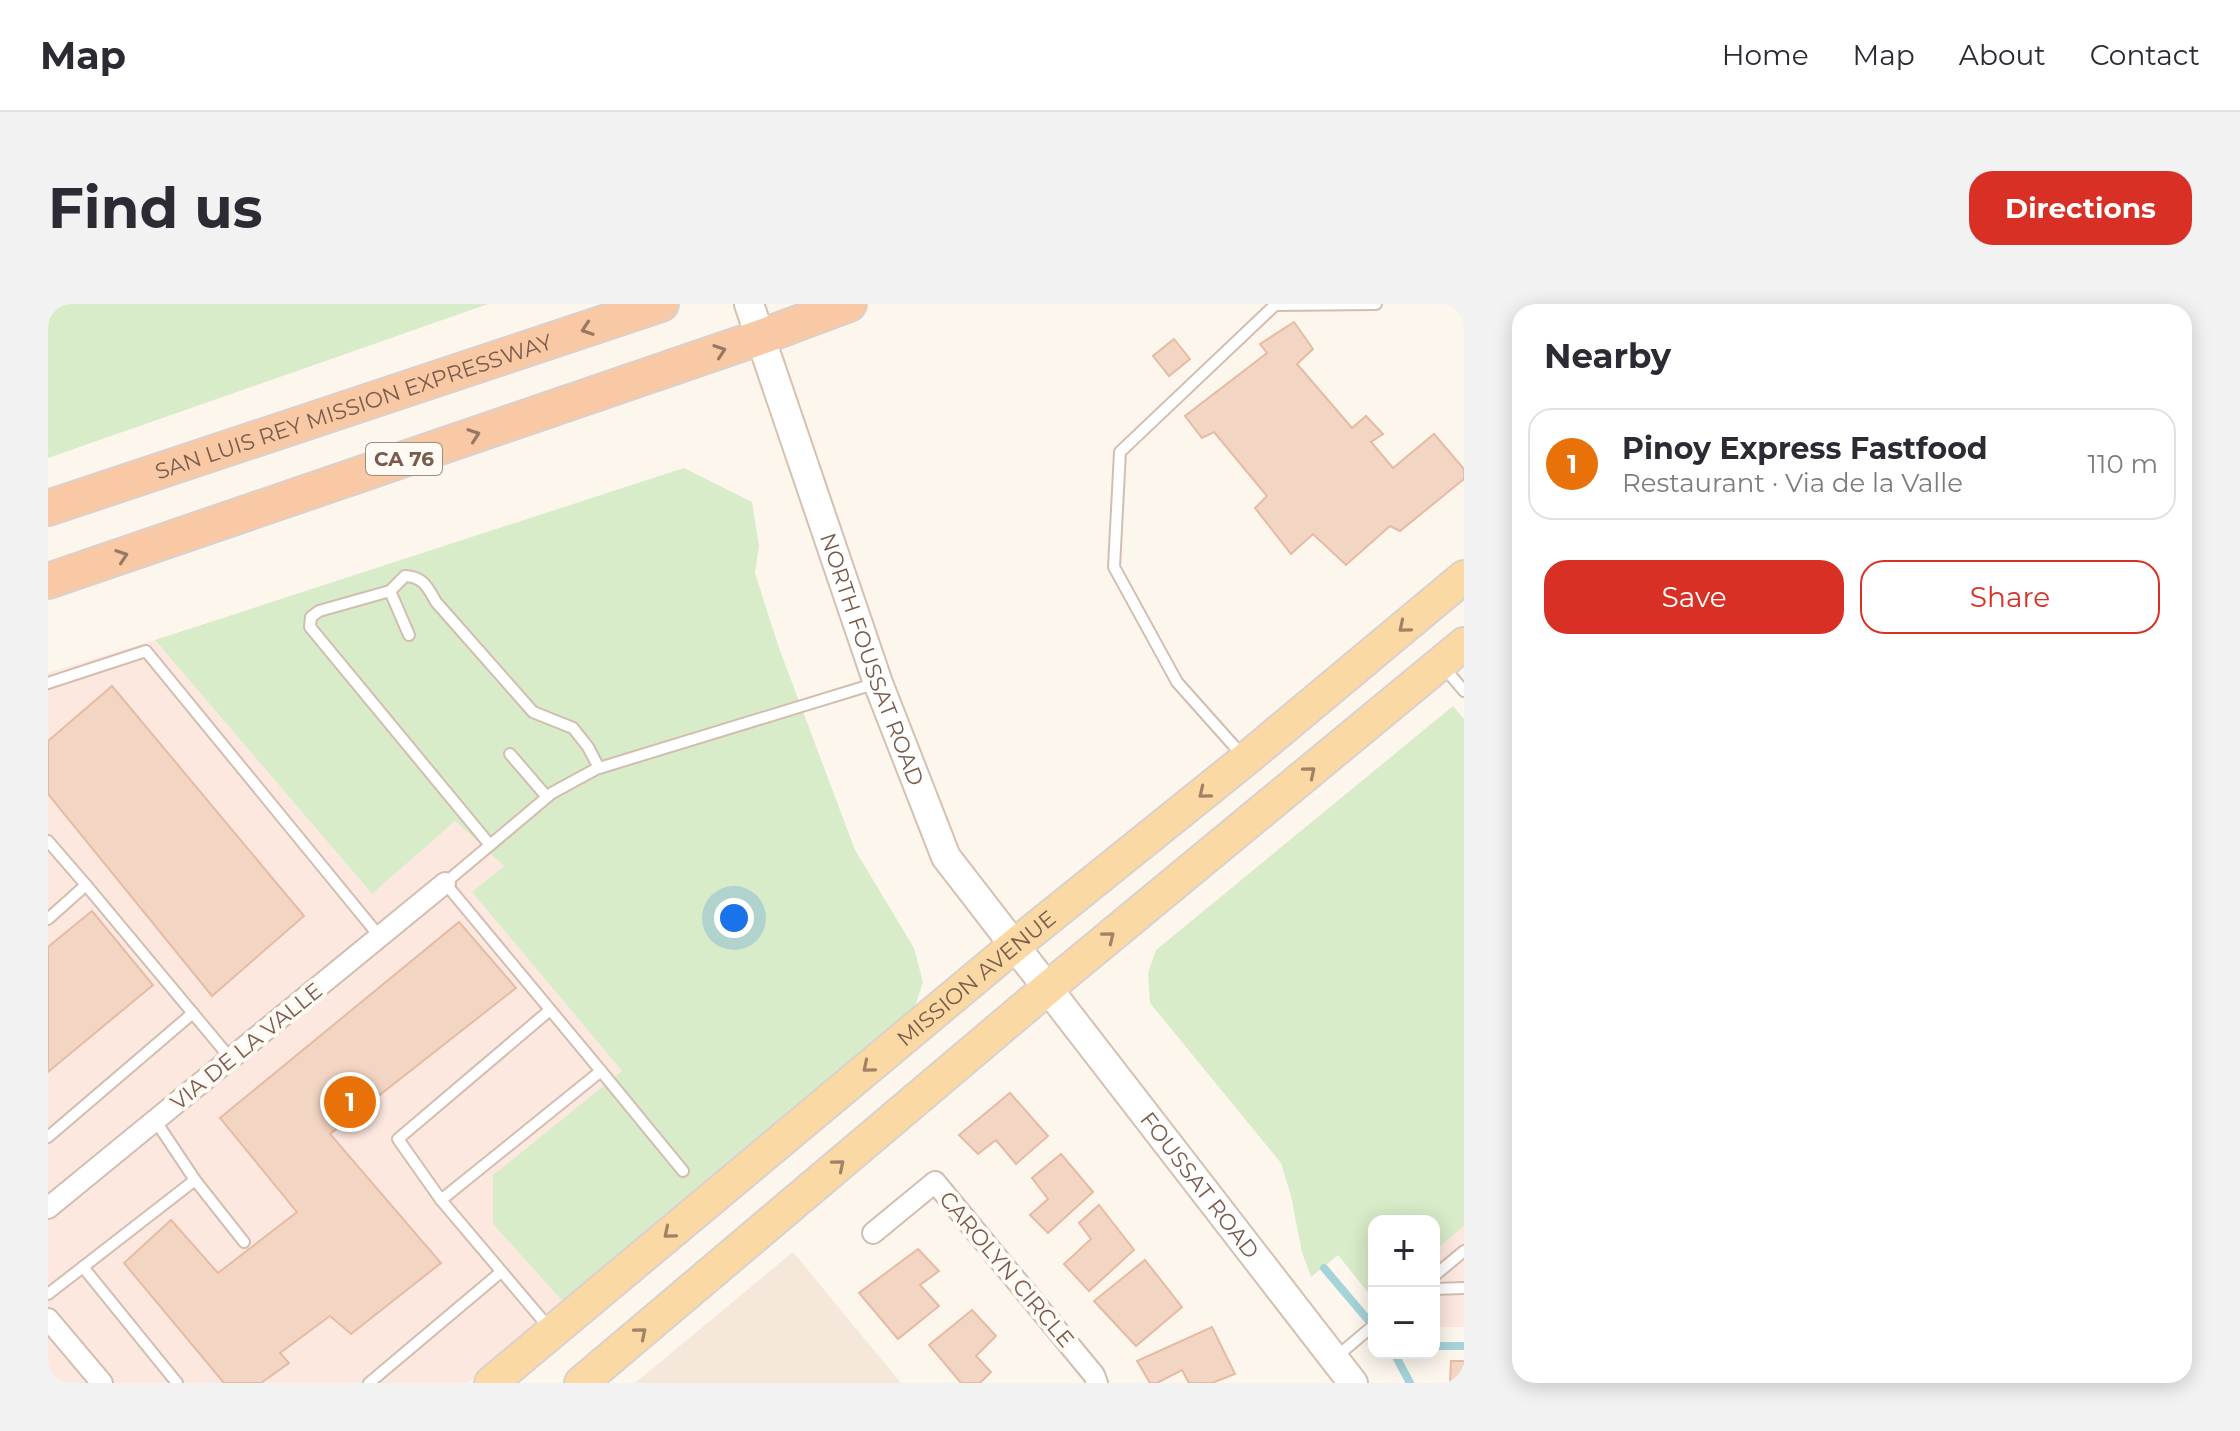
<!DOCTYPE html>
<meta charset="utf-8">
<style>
:root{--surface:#fff;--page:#f2f2f3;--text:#2b2b33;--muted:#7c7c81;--line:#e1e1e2;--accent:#d93025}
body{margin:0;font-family:Montserrat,sans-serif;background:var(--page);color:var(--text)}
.controls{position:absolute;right:24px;bottom:24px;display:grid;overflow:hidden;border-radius:16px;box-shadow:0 4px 20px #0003}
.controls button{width:72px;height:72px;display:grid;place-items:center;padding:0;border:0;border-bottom:2px solid var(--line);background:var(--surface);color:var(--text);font:40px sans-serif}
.you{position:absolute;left:686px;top:614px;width:28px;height:28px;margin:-20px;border:6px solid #fff;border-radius:50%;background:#1a73e8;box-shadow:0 0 0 12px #1a73e833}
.badge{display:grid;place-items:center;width:52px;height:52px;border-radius:50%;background:var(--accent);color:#fff;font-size:26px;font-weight:700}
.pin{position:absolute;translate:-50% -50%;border:4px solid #fff;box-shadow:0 2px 8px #0006}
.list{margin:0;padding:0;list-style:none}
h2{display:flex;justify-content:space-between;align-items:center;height:104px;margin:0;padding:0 32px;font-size:34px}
h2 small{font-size:26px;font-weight:400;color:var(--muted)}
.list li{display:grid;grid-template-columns:52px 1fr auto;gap:24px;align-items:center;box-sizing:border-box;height:112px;margin:0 16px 16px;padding:0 16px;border:2px solid var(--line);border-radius:24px}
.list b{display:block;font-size:30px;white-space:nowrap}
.list p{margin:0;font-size:26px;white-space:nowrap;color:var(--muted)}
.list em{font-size:26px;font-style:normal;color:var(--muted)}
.actions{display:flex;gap:16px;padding:24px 32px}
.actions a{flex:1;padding:18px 0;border:2px solid var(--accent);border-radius:24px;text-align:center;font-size:28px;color:var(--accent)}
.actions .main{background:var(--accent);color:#fff}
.map{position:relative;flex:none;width:1416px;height:1079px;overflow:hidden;border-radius:24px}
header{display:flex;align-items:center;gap:48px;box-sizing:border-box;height:112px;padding:0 40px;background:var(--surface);border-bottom:2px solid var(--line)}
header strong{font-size:38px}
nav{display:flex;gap:44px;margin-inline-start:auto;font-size:28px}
.intro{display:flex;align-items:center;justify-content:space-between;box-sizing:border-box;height:192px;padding:0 48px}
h1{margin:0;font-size:56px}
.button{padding:20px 36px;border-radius:24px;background:var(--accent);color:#fff;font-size:28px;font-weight:700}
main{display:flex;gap:48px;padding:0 48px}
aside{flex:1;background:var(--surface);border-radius:24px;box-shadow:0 4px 20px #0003}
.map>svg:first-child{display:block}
</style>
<header>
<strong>Map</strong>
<nav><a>Home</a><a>Map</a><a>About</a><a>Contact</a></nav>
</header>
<div class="intro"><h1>Find us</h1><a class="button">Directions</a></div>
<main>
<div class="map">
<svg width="1416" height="1079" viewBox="0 0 1416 1079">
<rect width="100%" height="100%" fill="#fdf6ec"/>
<!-- residential -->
<polygon fill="#f5e8da" points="745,948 853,1079 587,1079"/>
<!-- commercial -->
<g fill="#fde8e0">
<polygon points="107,336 324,590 407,517 456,562 424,588 574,767 445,871 445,920 517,1000 420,1079 0,1079 0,369"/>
<polygon points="1416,922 1416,1023 1386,1023 1386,947"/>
</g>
<!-- green -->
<g fill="#d8ecc9">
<polygon points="0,0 440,0 0,154"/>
<polygon points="636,164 704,198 711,242 707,269 731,344 807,546 866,644 875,678 866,706 517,1000 445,920 445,871 574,767 424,588 456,562 407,517 324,590 107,336"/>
<polygon points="1405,402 1416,415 1416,922 1386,947 1386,917 1326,917 1326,996 1290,951 1263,973 1254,948 1243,892 1233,859 1102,699 1100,669 1108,646"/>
</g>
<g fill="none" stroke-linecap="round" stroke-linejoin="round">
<!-- stream -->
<g stroke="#a5d3da" stroke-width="8">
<polyline points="1276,964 1326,1023"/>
<polyline points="1386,1042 1416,1042"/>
<polyline points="1346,1049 1362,1079"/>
</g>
</g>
<!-- building -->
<g fill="#f3d5c3" stroke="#e6bba3" stroke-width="2">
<polygon points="1246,18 1265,45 1249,60 1304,124 1318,112 1335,130 1323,138 1345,164 1386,130 1416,165 1416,175 1352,227 1342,222 1298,261 1265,230 1243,250 1207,204 1219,192 1166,128 1154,134 1137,112 1219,49 1212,40"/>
<polygon points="1126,35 1142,55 1121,72 1105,52"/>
<polygon points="64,382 256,612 164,692 0,490 0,437"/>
<polygon points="44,607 105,681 0,768 0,643"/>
<polygon points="411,618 468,684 282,830 393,959 303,1030 282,1012 232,1049 241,1059 213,1079 176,1079 76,959 123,916 170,969 249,908 172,814"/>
<polygon points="962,789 1000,832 968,860 948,836 930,850 911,831"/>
<polygon points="1013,850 1045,888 1000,929 982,911 1000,895 984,874"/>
<polygon points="1051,901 1086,946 1041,987 1016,960 1043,935 1031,919"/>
<polygon points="870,945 891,967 872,981 891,1002 850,1035 811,989"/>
<polygon points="1097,956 1134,1003 1088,1042 1046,997"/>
<polygon points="924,1006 948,1032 928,1052 943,1068 932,1079 913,1079 881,1041"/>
<polygon points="1164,1023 1187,1070 1164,1079 1141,1079 1134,1066 1109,1079 1102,1079 1089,1057"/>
<polygon points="1403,1057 1416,1057 1416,1079 1402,1079"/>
</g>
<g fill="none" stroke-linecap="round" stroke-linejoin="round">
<!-- service casing -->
<g stroke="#d1beb0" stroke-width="14">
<g id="service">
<polyline points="342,287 361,331"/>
<polyline points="1394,361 1416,387"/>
<polyline points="0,379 98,347 332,633"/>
<polyline points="462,450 499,493"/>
<polyline points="1194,451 1129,378 1066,263 1072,148 1227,1 1328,0"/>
<polyline points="0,537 38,581 0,615"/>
<path d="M442,541L262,323L263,313L271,307L342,287L357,272C375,273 379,282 388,298L485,408L525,424L540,443L551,464"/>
<polyline points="38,581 183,755"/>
<polyline points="553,767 635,867"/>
<polyline points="107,816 147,876"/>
<polyline points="0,833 145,709"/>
<polyline points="393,896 350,835 502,706"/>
<polyline points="35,963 147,876 196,938"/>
<polyline points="1386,972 1416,947"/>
<polyline points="1386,985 1416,984"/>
<polyline points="0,990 35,963 129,1079"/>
<polyline points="503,1026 393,896 553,767 397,579 504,489 548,465 829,379"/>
<polyline points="1288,1053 1326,1021"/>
<polyline points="321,1079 453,968"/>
</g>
</g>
<!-- minor casing -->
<g stroke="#d1beb0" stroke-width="24">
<g id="minor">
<polyline points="0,904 397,579"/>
<polyline points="825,929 887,878 1046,1071 1049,1079"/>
<polyline points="0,1015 54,1079"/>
</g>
</g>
<!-- secondary casing -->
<g stroke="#d6c0b0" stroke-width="32">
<g id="secondary">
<path id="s1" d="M701,0L830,379L898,553L1305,1079"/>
</g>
</g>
<!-- primary casing -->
<g stroke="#dad1cd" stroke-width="36">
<g id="primary">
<path id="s2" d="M443,1079L967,641L1198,455L1416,273"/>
<polyline points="533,1079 1001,683 1416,340"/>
</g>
</g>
<!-- trunk casing -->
<g stroke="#dad1cd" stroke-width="38">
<g id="trunk">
<path id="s3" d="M0,204L613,0"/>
<polyline points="0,277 713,33 801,0"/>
</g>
</g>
<!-- service -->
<use href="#service" stroke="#fff" stroke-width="10"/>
<!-- minor -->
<use href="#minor" stroke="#fff" stroke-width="20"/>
<!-- secondary -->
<use href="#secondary" stroke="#fff" stroke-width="28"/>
<!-- primary -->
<use href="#primary" stroke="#fbd9a5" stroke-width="32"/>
<!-- trunk -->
<use href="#trunk" stroke="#f9c8a4" stroke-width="34"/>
</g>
<!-- one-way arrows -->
<defs><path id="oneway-chevron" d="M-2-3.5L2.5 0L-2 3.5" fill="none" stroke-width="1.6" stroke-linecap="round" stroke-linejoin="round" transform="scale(2)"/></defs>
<g stroke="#9a7763">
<use href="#oneway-chevron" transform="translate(539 25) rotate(161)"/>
<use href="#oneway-chevron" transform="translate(672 47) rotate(-19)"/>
<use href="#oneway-chevron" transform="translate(426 131) rotate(-19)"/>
<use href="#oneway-chevron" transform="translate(74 252) rotate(-19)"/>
</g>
<g stroke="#a18267">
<use href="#oneway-chevron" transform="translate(1356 323) rotate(140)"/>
<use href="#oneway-chevron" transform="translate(1262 468) rotate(-40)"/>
<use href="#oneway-chevron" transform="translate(1156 489) rotate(141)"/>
<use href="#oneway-chevron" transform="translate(1061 633) rotate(-39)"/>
<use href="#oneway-chevron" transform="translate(820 763) rotate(140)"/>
<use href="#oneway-chevron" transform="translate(791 861) rotate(-40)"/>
<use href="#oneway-chevron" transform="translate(621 929) rotate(140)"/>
<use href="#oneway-chevron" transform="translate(593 1029) rotate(-40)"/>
</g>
<g text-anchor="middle" stroke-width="8" stroke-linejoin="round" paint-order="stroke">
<!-- shield labels -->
<rect fill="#fffaf3" stroke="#a28b7f" stroke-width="2" x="318" y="139" width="76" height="32" rx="6"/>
<g font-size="20" font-weight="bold" fill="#7a5c4d">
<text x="356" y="162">CA 76</text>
</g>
<!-- street labels -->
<g font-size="22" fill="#7a5c4d" stroke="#fffaf3">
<text dy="8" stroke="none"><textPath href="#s3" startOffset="322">SAN LUIS REY MISSION EXPRESSWAY</textPath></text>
<text dy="8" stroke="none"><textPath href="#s1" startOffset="376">NORTH FOUSSAT ROAD</textPath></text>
<text dy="8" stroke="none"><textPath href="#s2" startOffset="632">MISSION AVENUE</textPath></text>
<text transform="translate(198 742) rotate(-39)" y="8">VIA DE LA VALLE</text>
<text dy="8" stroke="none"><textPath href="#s1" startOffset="1002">FOUSSAT ROAD</textPath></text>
<text transform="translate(959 965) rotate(50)" y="8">CAROLYN CIRCLE</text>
</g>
</g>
</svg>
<div class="controls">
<button>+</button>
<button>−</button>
</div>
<div class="you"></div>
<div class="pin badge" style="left:302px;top:798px;background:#e8710a">1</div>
</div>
<aside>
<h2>Nearby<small></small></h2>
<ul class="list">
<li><span class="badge" style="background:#e8710a">1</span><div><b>Pinoy Express Fastfood</b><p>Restaurant · Via de la Valle</p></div><em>110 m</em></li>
</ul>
<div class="actions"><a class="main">Save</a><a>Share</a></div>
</aside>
</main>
